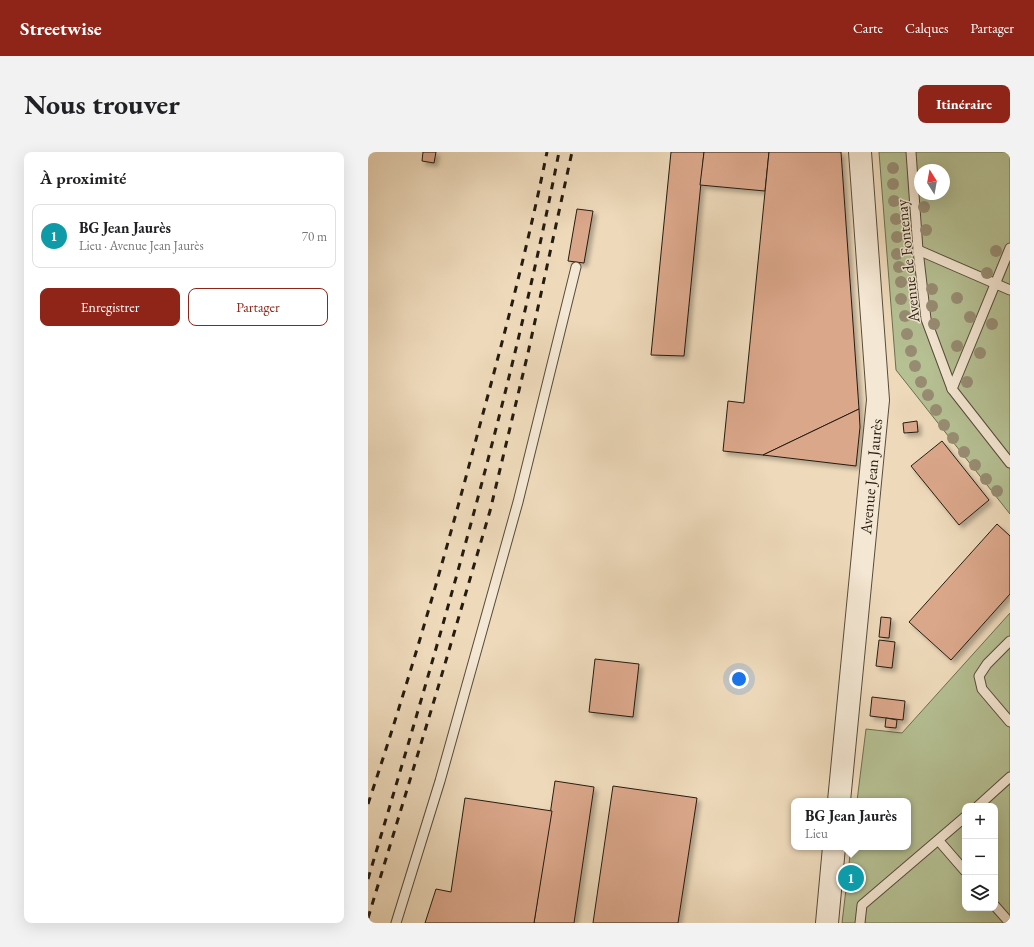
<!DOCTYPE html>
<html lang="fr">
<meta charset="utf-8">
<style>
:root{--surface:#fff;--page:#f2f2f2;--text:#202124;--muted:#757577;--line:#e0e0e0;--accent:#8f2418}
body{margin:0;font-family:"EB Garamond",serif;background:var(--page);color:var(--text)}
.controls{position:absolute;right:12px;bottom:12px;display:grid;overflow:hidden;border-radius:8px;box-shadow:0 4px 16px #0002}
.controls button{width:36px;height:36px;display:grid;place-items:center;padding:0;border:0;border-bottom:1px solid var(--line);background:var(--surface);color:var(--text);font:20px sans-serif}
.compass{position:absolute;left:546px;top:12px;width:36px;height:36px;border-radius:50%;background:var(--surface);box-shadow:0 4px 16px #0002;rotate:349deg}
.you{position:absolute;left:371px;top:527px;width:14px;height:14px;margin:-10px;border:3px solid #fff;border-radius:50%;background:#1a73e8;box-shadow:0 0 0 6px #1a73e833}
.badge{display:grid;place-items:center;width:26px;height:26px;border-radius:50%;background:var(--accent);color:#fff;font-size:13px;font-weight:700}
.pin{position:absolute;translate:-50% -50%;border:2px solid #fff;box-shadow:0 1px 4px #0006}
.popup{position:absolute;left:423px;top:646px;width:120px;height:52px;box-sizing:border-box;display:grid;place-content:center;border-radius:8px;background:var(--surface);filter:drop-shadow(0 1px 3px #0005);font-size:13px;white-space:nowrap;color:var(--muted)}
.popup b{font-size:15px;color:var(--text)}
.popup::after{content:'';position:absolute;left:50%;top:100%;margin-left:-8px;border:8px solid transparent;border-top-color:var(--surface)}
.list{margin:0;padding:0;list-style:none}
h2{display:flex;justify-content:space-between;align-items:center;height:52px;margin:0;padding:0 16px;font-size:17px}
h2 small{font-size:13px;font-weight:400;color:var(--muted)}
.list li{display:grid;grid-template-columns:26px 1fr auto;gap:12px;align-items:center;box-sizing:border-box;height:64px;margin:0 8px 8px;padding:0 8px;border:1px solid var(--line);border-radius:8px}
.list b{display:block;font-size:15px;white-space:nowrap}
.list p{margin:0;font-size:13px;white-space:nowrap;color:var(--muted)}
.list em{font-size:13px;font-style:normal;color:var(--muted)}
.actions{display:flex;gap:8px;padding:12px 16px}
.actions a{flex:1;padding:9px 0;border:1px solid var(--accent);border-radius:8px;text-align:center;font-size:14px;color:var(--accent)}
.actions .main{background:var(--accent);color:#fff}
.icon{flex:none;width:22px;height:22px;fill:none;stroke:currentColor;stroke-width:2;stroke-linecap:round;stroke-linejoin:round}
.map{position:relative;flex:none;width:642px;height:771px;overflow:hidden;border-radius:8px}
header{display:flex;align-items:center;gap:24px;box-sizing:border-box;height:56px;padding:0 20px;background:var(--accent);color:#fff}
header strong{font-size:19px}
nav{display:flex;gap:22px;margin-inline-start:auto;font-size:14px}
.intro{display:flex;align-items:center;justify-content:space-between;box-sizing:border-box;height:96px;padding:0 24px}
h1{margin:0;font-size:28px}
.button{padding:10px 18px;border-radius:8px;background:var(--accent);color:#fff;font-size:14px;font-weight:700}
main{display:flex;gap:24px;padding:0 24px}
aside{flex:1;background:var(--surface);border-radius:8px;box-shadow:0 4px 16px #0002}
.map>svg:first-child{display:block}
</style>
<header>
<strong>Streetwise</strong>
<nav><a>Carte</a><a>Calques</a><a>Partager</a></nav>
</header>
<div class="intro"><h1>Nous trouver</h1><a class="button">Itinéraire</a></div>
<main>
<aside>
<h2>À proximité<small></small></h2>
<ul class="list">
<li><span class="badge" style="background:#0f9aa8">1</span><div><b>BG Jean Jaurès</b><p>Lieu · Avenue Jean Jaurès</p></div><em>70 m</em></li>
</ul>
<div class="actions"><a class="main">Enregistrer</a><a>Partager</a></div>
</aside>
<div class="map">
<svg width="642" height="771" viewBox="0 0 642 771">
<defs>
<filter id="shadow"><feDropShadow dx="3.5" dy="3.5" stdDeviation="2" flood-color="#0004"/></filter>
</defs>
<rect width="100%" height="100%" fill="#eedabb"/>
<filter id="stains"><feTurbulence type="fractalNoise" baseFrequency=".005" numOctaves="4"/><feColorMatrix values="0 0 0 0 .2 0 0 0 0 .09 0 0 0 0 .02 0 0 0 .5 -.17"/></filter>
<radialGradient id="worn" r=".72"><stop offset=".6" stop-color="#630" stop-opacity="0"/><stop offset="1" stop-color="#630" stop-opacity=".3"/></radialGradient>
<!-- green -->
<g fill="#b5c093" stroke="#6d6e52" fill-rule="evenodd">
<path d="M511,0H642V362L528,218ZM552,18H576V42H552Z"/>
<path d="M642,461V771H474L483,695H540V649H489L498,577L534,581ZM597,654H627V756H597Z"/>
</g>
<!-- building -->
<g fill="#dba78b" stroke="#251c10" filter="url(#shadow)">
<polygon points="55,0 68,0 66,11 54,9"/>
<polygon points="303,0 336,0 316,204 283,203"/>
<polygon points="336,0 401,0 397,39 332,33"/>
<polygon points="401,0 473,0 491,257 395,303 355,299 360,249 376,251"/>
<polygon points="209,57 225,59 216,111 200,109"/>
<polygon points="491,257 492,275 488,314 395,303"/>
<polygon points="549,269 550,280 536,281 535,271"/>
<polygon points="574,289 621,348 591,373 543,314"/>
<polygon points="629,372 642,384 642,442 583,508 541,470"/>
<polygon points="513,465 523,466 521,486 511,485"/>
<polygon points="511,488 527,490 524,516 508,514"/>
<polygon points="227,507 271,512 265,565 221,560"/>
<polygon points="504,545 537,549 535,568 502,564"/>
<polygon points="518,566 529,568 528,576 517,575"/>
<polygon points="187,629 226,635 206,771 166,771"/>
<polygon points="245,634 329,646 310,771 225,771"/>
<polygon points="97,646 184,659 166,771 57,771 68,737 83,740"/>
<polygon points="480,719 487,720 485,733 478,732"/>
</g>
<g fill="none" stroke-linecap="round" stroke-linejoin="round">
<!-- service casing -->
<g stroke="#574c3b" stroke-width="11">
<g id="service">
<polyline points="543,0 550,98 558,167 584,237 642,311"/>
<polyline points="550,98 642,138"/>
<polyline points="584,237 642,96"/>
<polyline points="642,489 619,512 611,524 614,537 642,570"/>
<polyline points="610,654 642,625"/>
<polyline points="571,689 597,719"/>
<polyline points="627,754 642,771"/>
<polyline points="28,771 72,629 150,350 208,115"/>
<polyline points="492,771 494,753 597,665"/>
</g>
</g>
<!-- tertiary casing -->
<g stroke="#574c3b" stroke-width="24">
<g id="tertiary">
<path id="s1" d="M471,649L510,248L492,0"/>
<polyline points="459,771 466,695"/>
</g>
</g>
<!-- service -->
<use href="#service" stroke="#f4e7d3" stroke-width="9"/>
<!-- tertiary -->
<use href="#tertiary" stroke="#f4e7d3" stroke-width="22"/>
<!-- rail -->
<g stroke="#251c10" stroke-width="3" stroke-dasharray="7 7" stroke-linecap="butt">
<path d="M0,652C41,529 77,405 110,280C135,188 160,94 179,0"/>
<path d="M0,727C72,487 143,246 191,0"/>
<polyline points="0,766 69,539 122,359 160,201 204,0"/>
</g>
</g>
<!-- trees -->
<g fill="#978c72">
<circle cx="525" cy="16" r="6"/>
<circle cx="525" cy="32" r="6"/>
<circle cx="526" cy="49" r="6"/>
<circle cx="556" cy="55" r="6"/>
<circle cx="528" cy="67" r="6"/>
<circle cx="558" cy="78" r="6"/>
<circle cx="529" cy="85" r="6"/>
<circle cx="628" cy="99" r="6"/>
<circle cx="529" cy="102" r="6"/>
<circle cx="531" cy="115" r="6"/>
<circle cx="619" cy="121" r="6"/>
<circle cx="533" cy="130" r="6"/>
<circle cx="564" cy="137" r="6"/>
<circle cx="589" cy="146" r="6"/>
<circle cx="533" cy="147" r="6"/>
<circle cx="564" cy="154" r="6"/>
<circle cx="537" cy="164" r="6"/>
<circle cx="602" cy="165" r="6"/>
<circle cx="566" cy="172" r="6"/>
<circle cx="624" cy="172" r="6"/>
<circle cx="539" cy="182" r="6"/>
<circle cx="589" cy="194" r="6"/>
<circle cx="543" cy="199" r="6"/>
<circle cx="612" cy="201" r="6"/>
<circle cx="547" cy="214" r="6"/>
<circle cx="553" cy="230" r="6"/>
<circle cx="599" cy="230" r="6"/>
<circle cx="560" cy="243" r="6"/>
<circle cx="568" cy="258" r="6"/>
<circle cx="576" cy="273" r="6"/>
<circle cx="585" cy="286" r="6"/>
<circle cx="596" cy="300" r="6"/>
<circle cx="607" cy="313" r="6"/>
<circle cx="618" cy="327" r="6"/>
<circle cx="629" cy="339" r="6"/>
</g>
<g text-anchor="middle" stroke-width="3" stroke-linejoin="round" paint-order="stroke">
<!-- street labels -->
<g font-size="16" fill="#251c10" stroke="#f4e7d3">
<text transform="translate(539 109) rotate(-96)" y="6">Avenue de Fontenay</text>
<text dy="6" stroke="none"><textPath href="#s1" startOffset="326">Avenue Jean Jaurès</textPath></text>
</g>
</g>
<rect width="100%" height="100%" filter="url(#stains)"/>
<rect width="100%" height="100%" fill="url(#worn)"/>
</svg>
<div class="controls">
<button>+</button>
<button>−</button>
<button><svg class="icon" aria-label="layers" viewBox="0 0 24 24"><path d="M12 4l9 5-9 5-9-5zM3 14l9 5 9-5"/></svg></button>
</div>
<svg class="compass" viewBox="-18 -18 36 36"><path d="M0-13l5 13h-10z" fill="#e53935"/><path d="M0 13l5-13h-10z" fill="#757577"/></svg>
<div class="you"></div>
<div class="pin badge" style="left:483px;top:726px;background:#0f9aa8">1</div>
<div class="popup"><b>BG Jean Jaurès</b>Lieu</div>
</div>
</main>
